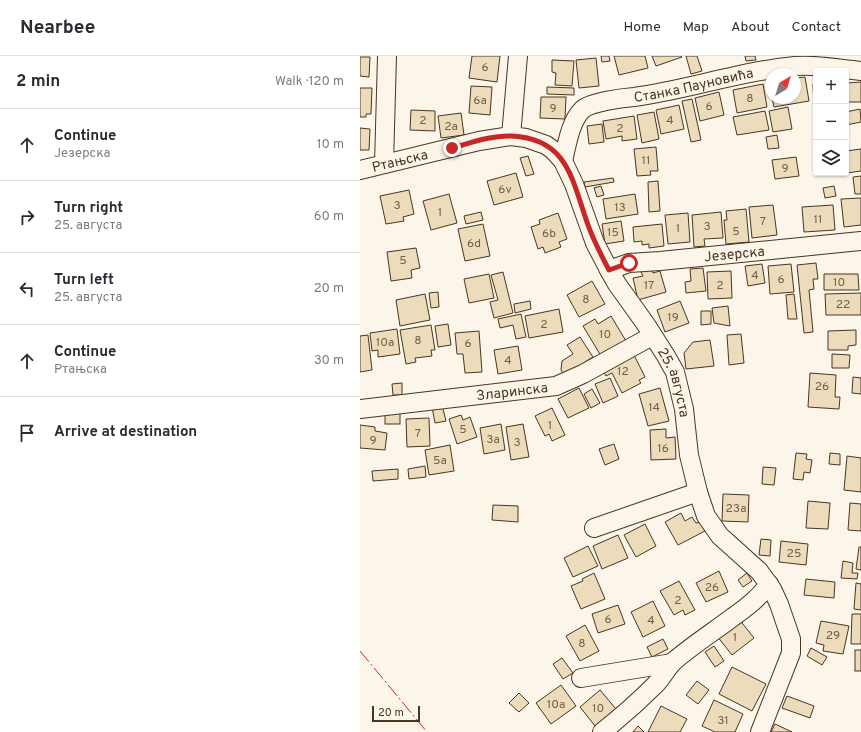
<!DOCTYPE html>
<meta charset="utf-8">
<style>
:root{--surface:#fff;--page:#f7f7f7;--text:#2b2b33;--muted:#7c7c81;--line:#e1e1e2}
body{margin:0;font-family:Overpass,sans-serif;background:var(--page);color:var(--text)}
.controls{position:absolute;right:12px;top:12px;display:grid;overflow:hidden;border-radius:4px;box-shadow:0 1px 3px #0004}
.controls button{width:36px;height:36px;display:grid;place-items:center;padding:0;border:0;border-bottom:1px solid var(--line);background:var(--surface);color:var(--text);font:20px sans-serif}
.compass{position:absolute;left:405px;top:12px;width:36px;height:36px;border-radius:50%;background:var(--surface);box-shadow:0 1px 3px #0004;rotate:38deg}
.scale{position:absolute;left:12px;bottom:10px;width:48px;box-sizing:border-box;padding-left:4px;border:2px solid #4a3520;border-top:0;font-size:11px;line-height:14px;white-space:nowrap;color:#4a3520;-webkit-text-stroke:3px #fbf6e9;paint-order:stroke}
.stop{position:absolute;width:12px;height:12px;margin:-9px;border:3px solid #c62828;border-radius:50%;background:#fff}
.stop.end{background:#c62828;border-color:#fff;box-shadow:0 1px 4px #0008}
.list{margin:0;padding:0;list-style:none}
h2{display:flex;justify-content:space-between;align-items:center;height:52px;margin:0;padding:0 16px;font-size:17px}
h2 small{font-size:13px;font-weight:400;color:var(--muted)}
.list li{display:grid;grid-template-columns:26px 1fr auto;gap:12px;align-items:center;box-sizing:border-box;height:72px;padding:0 16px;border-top:1px solid var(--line)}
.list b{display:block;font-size:15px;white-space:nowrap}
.list p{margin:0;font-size:13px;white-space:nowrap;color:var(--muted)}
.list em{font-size:13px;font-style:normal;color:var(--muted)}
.icon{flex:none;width:22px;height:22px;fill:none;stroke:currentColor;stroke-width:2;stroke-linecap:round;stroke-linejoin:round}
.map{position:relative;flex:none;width:501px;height:676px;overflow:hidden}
header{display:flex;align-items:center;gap:24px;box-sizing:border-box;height:56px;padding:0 20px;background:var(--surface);border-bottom:1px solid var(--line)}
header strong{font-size:19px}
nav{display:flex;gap:22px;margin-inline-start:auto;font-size:14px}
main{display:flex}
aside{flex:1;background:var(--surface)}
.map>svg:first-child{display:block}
</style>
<header>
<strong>Nearbee</strong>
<nav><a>Home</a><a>Map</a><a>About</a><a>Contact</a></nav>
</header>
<main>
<aside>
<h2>2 min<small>Walk · 120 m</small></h2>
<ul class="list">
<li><svg class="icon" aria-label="ahead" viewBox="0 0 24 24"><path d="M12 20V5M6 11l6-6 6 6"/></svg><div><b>Continue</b><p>Језерска</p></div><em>10 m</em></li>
<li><svg class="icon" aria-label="right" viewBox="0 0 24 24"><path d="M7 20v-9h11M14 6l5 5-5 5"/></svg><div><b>Turn right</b><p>25. августа</p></div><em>60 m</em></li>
<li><svg class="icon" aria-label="left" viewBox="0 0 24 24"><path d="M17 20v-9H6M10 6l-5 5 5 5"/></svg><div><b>Turn left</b><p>25. августа</p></div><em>20 m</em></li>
<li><svg class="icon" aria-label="ahead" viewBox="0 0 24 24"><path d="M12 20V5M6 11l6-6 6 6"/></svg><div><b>Continue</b><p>Ртањска</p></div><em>30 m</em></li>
<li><svg class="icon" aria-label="arrive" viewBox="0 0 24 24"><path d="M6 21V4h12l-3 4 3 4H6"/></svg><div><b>Arrive at destination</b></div></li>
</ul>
</aside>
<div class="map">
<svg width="501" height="676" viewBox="0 0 501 676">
<rect width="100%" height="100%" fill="#fbf6e9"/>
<!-- building -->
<g fill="#ecdcbc" stroke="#4a3520">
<polygon points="112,0 140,0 137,26 109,22"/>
<polygon points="241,0 249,0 250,5 242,6"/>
<polygon points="254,0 285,0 288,12 259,19"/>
<polygon points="292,0 321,0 322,1 296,10"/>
<polygon points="326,0 337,0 342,15 331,18"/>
<polygon points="385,0 395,0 396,4 386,5"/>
<polygon points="0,1 10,1 9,21 0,20"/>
<polygon points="236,2 239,30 219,32 216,4"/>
<polygon points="192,4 214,5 212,30 195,29 196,17 192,16"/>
<polygon points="445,21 449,45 414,51 412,42 435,42 435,22"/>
<polygon points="501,26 501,46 487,46 487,27"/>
<polygon points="403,28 407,51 377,57 373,34"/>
<polygon points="453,28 456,28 456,51 454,51"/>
<polygon points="111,30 132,31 130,59 109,57"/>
<polygon points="187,31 214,32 214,39 187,38"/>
<polygon points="0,32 12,32 11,58 6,58 6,61 0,61"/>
<polygon points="359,36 364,59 340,65 335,42"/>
<polygon points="181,41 206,41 205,63 180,62"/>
<polygon points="332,43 341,84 331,86 322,45"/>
<polygon points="319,49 324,73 301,78 296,54"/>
<polygon points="428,51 432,73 413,76 409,55"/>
<polygon points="500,53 501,66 486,69 486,56"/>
<polygon points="51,54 75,55 75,75 50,74"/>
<polygon points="405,55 409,74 377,79 373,61"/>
<polygon points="294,56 299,83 282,87 277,59"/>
<polygon points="101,57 104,79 81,82 78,60"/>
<polygon points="274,60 277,83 262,85 262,80 246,83 243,65"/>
<polygon points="242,68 244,86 229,88 227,70"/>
<polygon points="0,72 10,73 9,94 0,94"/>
<polygon points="417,79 419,92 408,93 406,81"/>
<polygon points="296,91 298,115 290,115 291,119 277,120 274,93"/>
<polygon points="501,93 501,115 480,118 480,117 486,117 486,95"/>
<polygon points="168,100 174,118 166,120 160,102"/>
<polygon points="436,101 439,120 415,123 412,104"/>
<polygon points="156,117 163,141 134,149 127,125"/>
<polygon points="501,120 501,138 495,138 493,121"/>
<polygon points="253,122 254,126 225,131 224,126"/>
<polygon points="298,125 300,155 289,156 288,126"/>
<polygon points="241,130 244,139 237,141 234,132"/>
<polygon points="474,130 476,140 465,142 463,132"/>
<polygon points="49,134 54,158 43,161 44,165 26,168 20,140"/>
<polygon points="89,138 97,167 71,174 63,145"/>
<polygon points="275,138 278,158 246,163 243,143"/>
<polygon points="501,142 501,169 484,171 481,143"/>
<polygon points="413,149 417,179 392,182 389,151"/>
<polygon points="473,149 475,174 444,176 442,151"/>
<polygon points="386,153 389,186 366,188 364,164 367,164 366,155"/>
<polygon points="121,156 123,164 106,168 104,160"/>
<polygon points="361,156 363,182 344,183 345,190 334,191 332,159"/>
<polygon points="198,157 207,183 199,186 201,191 185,197 183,191 178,193 171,171 180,168 179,164"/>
<polygon points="328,157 330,186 308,188 305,159"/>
<polygon points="261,165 264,185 245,188 242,168"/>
<polygon points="123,168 130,200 105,205 98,173"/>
<polygon points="302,168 304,190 289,192 289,188 282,189 282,185 274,186 273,171"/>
<polygon points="56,192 60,212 51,214 52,222 31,225 27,196"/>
<polygon points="456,207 458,223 453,223 454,233 449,234 453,276 444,277 437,209"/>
<polygon points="402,208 405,227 388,230 385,210"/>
<polygon points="431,208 434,236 410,238 408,210"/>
<polygon points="343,212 346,235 326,237 325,226 331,225 330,213"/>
<polygon points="292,213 293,217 300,215 306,236 278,244 273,222 283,220 281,216"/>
<polygon points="371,215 372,242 348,243 347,216"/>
<polygon points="143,216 153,257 134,262 130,246 138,244 131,219"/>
<polygon points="129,218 134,242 109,247 104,223"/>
<polygon points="464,218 498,218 499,234 464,234"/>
<polygon points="232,225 245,248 219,261 207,239"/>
<polygon points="78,236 79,251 71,252 69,237"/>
<polygon points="501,237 501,259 466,259 465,238"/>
<polygon points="65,238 70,264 40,270 36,244"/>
<polygon points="434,238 437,263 428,263 426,239"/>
<polygon points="170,245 171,253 155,257 154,248"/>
<polygon points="320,245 329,267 305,276 297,254"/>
<polygon points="368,250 370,270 354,267 352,252"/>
<polygon points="199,253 203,276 169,282 165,260"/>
<polygon points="341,255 351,255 351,268 341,269"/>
<polygon points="161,258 166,281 156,283 153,269 140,272 138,263"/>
<polygon points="251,260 266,285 241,300 223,270 235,263 238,268"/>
<polygon points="88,268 91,289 78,291 75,270"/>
<polygon points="71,269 75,294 71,294 72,300 55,302 56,306 46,308 40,274"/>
<polygon points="37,273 40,298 18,301 18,294 12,295 10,277"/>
<polygon points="496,274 496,289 488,290 488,294 468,294 468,275"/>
<polygon points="119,275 122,316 105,317 103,298 97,298 95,277"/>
<polygon points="381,278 384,307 369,309 367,279"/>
<polygon points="8,279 12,314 0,316 0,280"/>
<polygon points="220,281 233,301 204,319 201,314 202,305 213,298 207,289"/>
<polygon points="350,284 354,310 326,313 324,297 333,286"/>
<polygon points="158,290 162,314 138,318 134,294"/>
<polygon points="273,297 285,321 279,324 281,327 262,337 252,317 246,320 242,313"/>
<polygon points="472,298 490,299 489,312 472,312"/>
<polygon points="450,317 476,319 475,341 480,341 479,353 448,351"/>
<polygon points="493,321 501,322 501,338 492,337"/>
<polygon points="250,322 258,340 243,347 235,328"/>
<polygon points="42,327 42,339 33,339 32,328"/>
<polygon points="219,332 229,352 208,362 198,343"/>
<polygon points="300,332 309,365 288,370 279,338"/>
<polygon points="232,333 240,347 231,352 224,338"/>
<polygon points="82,349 86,365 75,367 72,351"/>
<polygon points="192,352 205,379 192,385 189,378 185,380 175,360"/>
<rect x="25" y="355" width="15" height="13"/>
<polygon points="101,359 103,364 110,361 117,381 97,388 89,363"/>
<polygon points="69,362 70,390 47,391 46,363"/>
<polygon points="141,368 145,394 124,398 120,372"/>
<polygon points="163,368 169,401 151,404 146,371"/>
<polygon points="0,369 15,371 15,375 27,377 25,394 0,392"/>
<polygon points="306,373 306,382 315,381 316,403 291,404 290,374"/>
<polygon points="254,388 259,403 245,409 239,393"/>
<polygon points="90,389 94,415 69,419 65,394"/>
<polygon points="436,397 447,398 446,403 452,404 450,417 444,416 443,424 433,423"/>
<polygon points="470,397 480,398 480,409 469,408"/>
<polygon points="487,400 501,402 501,436 484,434"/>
<polygon points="65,410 66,421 49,423 48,413"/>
<polygon points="403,411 416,412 414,429 402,428"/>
<polygon points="38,413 38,423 13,425 12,415"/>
<polygon points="363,438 389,439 388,466 362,465"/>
<polygon points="448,445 470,447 468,473 446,472"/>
<polygon points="490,447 501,448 501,475 488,474"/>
<polygon points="133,449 158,450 158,466 132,464"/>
<polygon points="321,457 325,465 332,461 336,467 340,466 345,475 318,489 305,466"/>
<polygon points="285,468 296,490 276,501 264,479"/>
<polygon points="258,479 268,502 242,513 233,490"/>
<polygon points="401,483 411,484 410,500 399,499"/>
<polygon points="421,485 448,488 446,509 419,506"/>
<polygon points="228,490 238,510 213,521 204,502"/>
<polygon points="499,491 501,491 501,514 496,513"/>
<polygon points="483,505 493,507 492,517 498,517 497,523 481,522"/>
<polygon points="359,515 368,536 346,546 336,527"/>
<polygon points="234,517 245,543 221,553 211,530 223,525 222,523"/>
<polygon points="387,517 392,525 383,531 378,524"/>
<polygon points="446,523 475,526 474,542 444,539"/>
<polygon points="319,525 335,554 325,559 323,554 314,559 300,535"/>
<polygon points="496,527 501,528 501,554 494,553"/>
<polygon points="293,545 305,570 283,581 271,556"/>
<polygon points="258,549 265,568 238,577 232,558"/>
<polygon points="492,558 501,558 501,588 491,588"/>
<polygon points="379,563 394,582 372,599 357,580"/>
<polygon points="461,565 489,570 483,598 463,595 464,589 456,587"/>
<polygon points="225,569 239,595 220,605 206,580"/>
<polygon points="303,583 308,593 292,601 287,591"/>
<polygon points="354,590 364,605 355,611 345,596"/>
<polygon points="451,592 467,601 462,609 447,600"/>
<rect x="495" y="594" width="6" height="21"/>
<polygon points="202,602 213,617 203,623 193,608"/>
<polygon points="372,611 406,628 392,655 359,638"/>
<polygon points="337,625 349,634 338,648 326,639"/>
<polygon points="201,629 216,650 191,668 176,647"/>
<polygon points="240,634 256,653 235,670 220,651"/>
<polygon points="159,637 169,647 159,656 149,647"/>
<polygon points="427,640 454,650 450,662 422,652"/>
<polygon points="354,644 383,658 375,676 355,676 342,670"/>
<polygon points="301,650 327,663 320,676 288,676"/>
<polygon points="415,668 432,676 411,676"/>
<polygon points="278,670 284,676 273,676"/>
</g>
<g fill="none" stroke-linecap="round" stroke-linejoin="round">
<!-- minor casing -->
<g stroke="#4a3520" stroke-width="20">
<g id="minor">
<path id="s1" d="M158,0L151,80L166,82L186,89L193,94L203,105L214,128L235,187L249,214L257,228L287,270L306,300L315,316L324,353L329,399L338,436L346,460L360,480L399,515L412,533L419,548L431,583V597L400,676"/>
<path id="s2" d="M203,105C207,89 210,66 222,54C230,46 262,42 274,41C328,34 380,15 435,10C457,8 479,13 501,15"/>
<polyline points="24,108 27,0"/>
<path id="s3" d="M0,114L119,85L151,80"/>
<path id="s4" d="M249,214L269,207L300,205L501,185"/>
<path id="s5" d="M0,353L196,330L223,318L292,280"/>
<polyline points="234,472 338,436"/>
<polyline points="221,622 312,607"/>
<path d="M242,676C261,661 278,646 295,629C302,622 307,612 314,605C333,589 353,576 373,561C387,551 399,542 409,528"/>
</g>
</g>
<!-- minor -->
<use href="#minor" stroke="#fbf6e9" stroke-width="18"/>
<!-- power -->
<polyline stroke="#c62828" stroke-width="1" stroke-dasharray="14 3 2 3" stroke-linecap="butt" points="0,595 67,676"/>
</g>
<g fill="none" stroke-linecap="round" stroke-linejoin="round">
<!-- route -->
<path stroke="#c62828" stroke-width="5" d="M92,92C110,87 132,79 152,80C209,83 212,125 228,169C234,185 241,199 249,214L269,207"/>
</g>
<g text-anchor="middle" stroke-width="3" stroke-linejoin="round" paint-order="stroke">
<!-- number labels -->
<g font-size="12" fill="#725f47">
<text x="125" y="15">6</text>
<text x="390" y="46">8</text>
<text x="120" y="48">6a</text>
<text x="349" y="54">6</text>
<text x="193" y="56">9</text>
<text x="63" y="68">2</text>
<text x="310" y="68">4</text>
<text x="91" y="74">2a</text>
<text x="260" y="76">2</text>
<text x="286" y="108">11</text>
<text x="425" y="116">9</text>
<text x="145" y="137">6v</text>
<text x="37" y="153">3</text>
<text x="260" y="155">13</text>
<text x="80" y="160">1</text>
<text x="458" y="167">11</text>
<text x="403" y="169">7</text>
<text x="347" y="174">3</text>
<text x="318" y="176">1</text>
<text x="376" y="179">5</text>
<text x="253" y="180">15</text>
<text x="189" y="181">6b</text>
<text x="114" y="191">6d</text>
<text x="43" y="208">5</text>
<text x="395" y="223">4</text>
<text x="421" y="227">6</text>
<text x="479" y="230">10</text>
<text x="289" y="233">17</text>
<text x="360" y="233">2</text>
<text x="226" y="247">8</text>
<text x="483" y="252">22</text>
<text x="313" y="265">19</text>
<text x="184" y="272">2</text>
<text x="245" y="282">10</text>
<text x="58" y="288">8</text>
<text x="25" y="290">10a</text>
<text x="108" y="291">6</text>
<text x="148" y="308">4</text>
<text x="263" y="319">12</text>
<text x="462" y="334">26</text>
<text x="294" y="355">14</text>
<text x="190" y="373">1</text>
<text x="103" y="377">5</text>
<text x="58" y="381">7</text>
<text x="133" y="387">3a</text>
<text x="13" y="388">9</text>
<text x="157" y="390">3</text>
<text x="303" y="396">16</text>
<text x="80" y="408">5a</text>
<text x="376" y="456">23a</text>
<text x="434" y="501">25</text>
<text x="352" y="535">26</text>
<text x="318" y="548">2</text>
<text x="248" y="567">6</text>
<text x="291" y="568">4</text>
<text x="473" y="583">29</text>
<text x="375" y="585">1</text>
<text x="222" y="591">8</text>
<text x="196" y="652">10a</text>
<text x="238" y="656">10</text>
<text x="363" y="668">31</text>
</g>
<!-- street labels -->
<g font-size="14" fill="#4a3520" stroke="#fbf6e9">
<text dy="5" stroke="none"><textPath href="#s2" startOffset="170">Станка Пауновића</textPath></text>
<text dy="5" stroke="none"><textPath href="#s3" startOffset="41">Ртањска</textPath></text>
<text dy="5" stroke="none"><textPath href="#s4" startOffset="127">Језерска</textPath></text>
<text dy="5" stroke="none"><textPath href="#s1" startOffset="390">25. августа</textPath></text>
<text dy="5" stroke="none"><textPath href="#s5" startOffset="153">Зларинска</textPath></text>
</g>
</g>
</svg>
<div class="controls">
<button>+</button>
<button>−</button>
<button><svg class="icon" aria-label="layers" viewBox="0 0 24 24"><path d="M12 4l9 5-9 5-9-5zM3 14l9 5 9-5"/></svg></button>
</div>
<svg class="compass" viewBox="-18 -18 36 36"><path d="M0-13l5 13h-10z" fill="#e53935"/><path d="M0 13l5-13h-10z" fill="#7c7c81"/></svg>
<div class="scale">20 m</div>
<div class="stop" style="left:269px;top:207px"></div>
<div class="stop end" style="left:92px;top:92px"></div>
</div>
</main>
